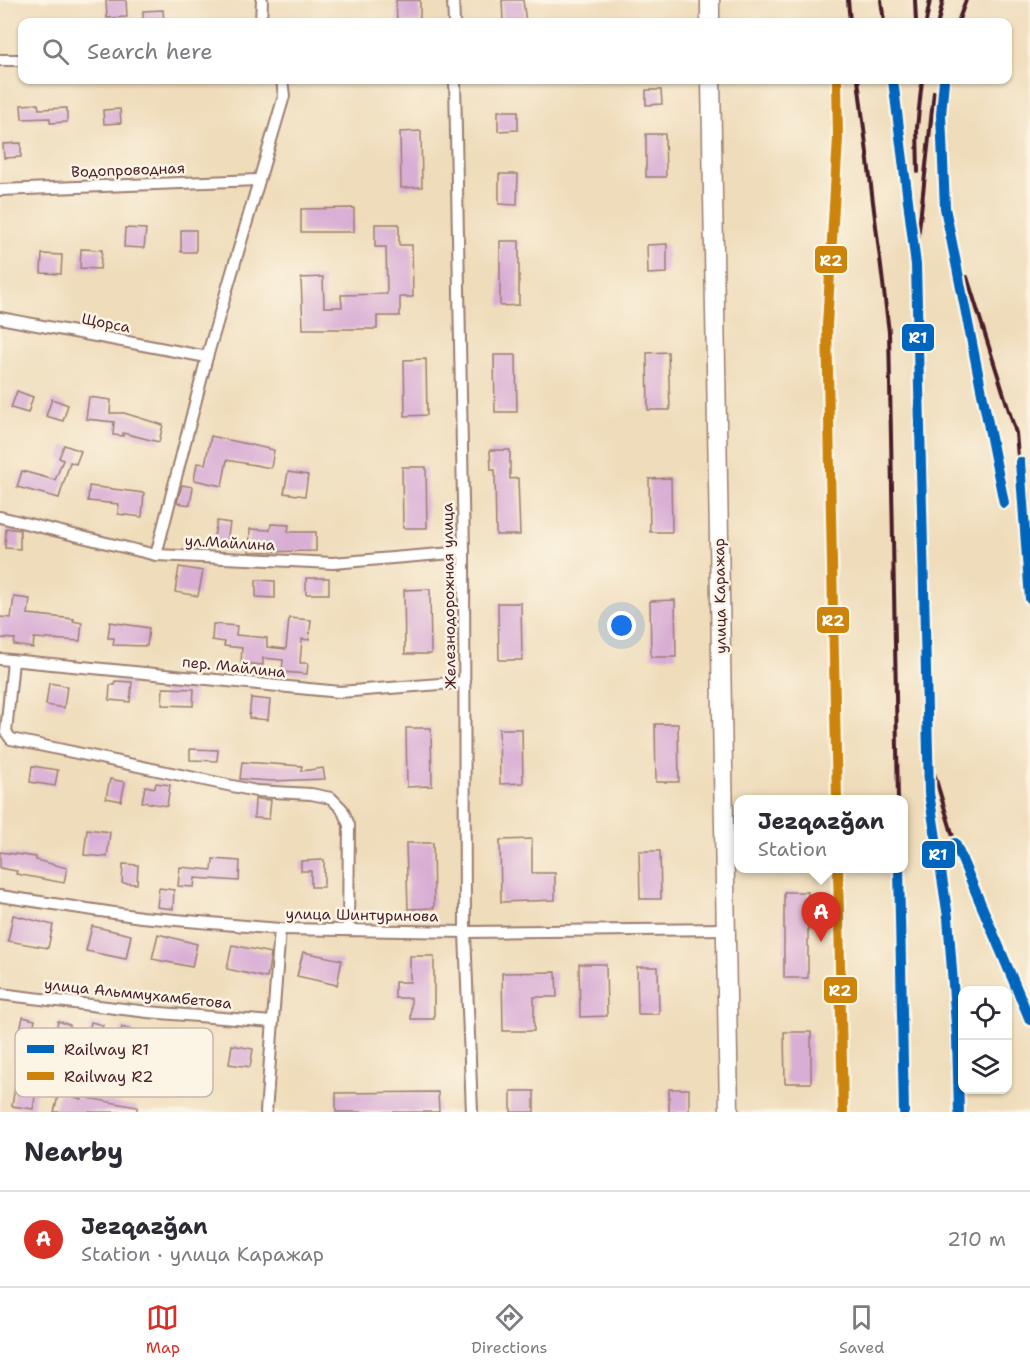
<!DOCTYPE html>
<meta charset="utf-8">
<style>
:root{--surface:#fff;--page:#f2f2f3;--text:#2b2b33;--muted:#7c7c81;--line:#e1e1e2;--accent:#d93025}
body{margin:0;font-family:"Shantell Sans",sans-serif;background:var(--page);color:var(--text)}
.controls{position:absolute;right:18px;bottom:18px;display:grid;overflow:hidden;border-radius:12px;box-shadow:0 2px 4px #0004}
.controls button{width:54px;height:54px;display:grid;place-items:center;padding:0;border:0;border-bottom:2px solid var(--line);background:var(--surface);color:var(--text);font:30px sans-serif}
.you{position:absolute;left:622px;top:626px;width:21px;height:21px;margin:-15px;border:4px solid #fff;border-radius:50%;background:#1a73e8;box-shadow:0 0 0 9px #1a73e833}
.badge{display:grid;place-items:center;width:39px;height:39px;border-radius:50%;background:var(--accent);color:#fff;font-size:20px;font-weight:700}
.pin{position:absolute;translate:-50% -50px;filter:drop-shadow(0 2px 3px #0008)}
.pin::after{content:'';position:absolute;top:32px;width:21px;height:18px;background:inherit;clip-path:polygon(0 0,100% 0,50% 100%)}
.popup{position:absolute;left:734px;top:795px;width:174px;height:78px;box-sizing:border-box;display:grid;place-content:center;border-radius:12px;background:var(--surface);filter:drop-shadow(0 2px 4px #0005);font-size:20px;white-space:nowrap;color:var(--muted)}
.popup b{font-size:22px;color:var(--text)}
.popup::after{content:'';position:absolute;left:50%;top:100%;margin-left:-12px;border:12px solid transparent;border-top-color:var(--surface)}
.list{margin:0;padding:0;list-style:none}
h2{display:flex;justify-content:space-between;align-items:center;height:78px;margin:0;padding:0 24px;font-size:26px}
h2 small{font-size:20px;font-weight:400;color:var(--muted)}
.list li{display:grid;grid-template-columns:39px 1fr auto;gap:18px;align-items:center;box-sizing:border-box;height:96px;padding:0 24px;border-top:2px solid var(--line)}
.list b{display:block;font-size:22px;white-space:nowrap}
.list p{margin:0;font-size:20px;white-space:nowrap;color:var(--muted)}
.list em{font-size:20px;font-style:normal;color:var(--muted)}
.icon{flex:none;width:33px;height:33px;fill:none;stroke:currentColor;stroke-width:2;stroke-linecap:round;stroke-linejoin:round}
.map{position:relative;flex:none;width:1030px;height:1112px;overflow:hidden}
.search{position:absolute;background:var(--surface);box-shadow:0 2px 4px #0004;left:18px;right:18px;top:18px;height:66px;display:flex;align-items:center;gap:15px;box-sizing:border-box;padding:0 21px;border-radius:12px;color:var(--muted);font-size:22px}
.sheet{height:174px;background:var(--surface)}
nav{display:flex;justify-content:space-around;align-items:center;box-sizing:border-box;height:84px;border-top:2px solid var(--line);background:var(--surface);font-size:16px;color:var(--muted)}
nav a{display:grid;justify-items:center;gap:3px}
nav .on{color:var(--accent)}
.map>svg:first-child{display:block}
</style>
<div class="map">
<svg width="1030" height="1112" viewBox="0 0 1030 1112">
<rect width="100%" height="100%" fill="#fcf5e5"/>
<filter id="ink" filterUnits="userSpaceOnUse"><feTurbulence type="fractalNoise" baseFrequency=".0167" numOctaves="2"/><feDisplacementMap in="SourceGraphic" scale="12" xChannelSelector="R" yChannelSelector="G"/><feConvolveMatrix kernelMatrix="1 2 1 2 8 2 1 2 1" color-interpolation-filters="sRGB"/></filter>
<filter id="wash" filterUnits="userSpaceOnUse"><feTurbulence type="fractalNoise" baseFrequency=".008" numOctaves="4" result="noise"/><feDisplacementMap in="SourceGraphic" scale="24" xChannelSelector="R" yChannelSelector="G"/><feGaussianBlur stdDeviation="1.35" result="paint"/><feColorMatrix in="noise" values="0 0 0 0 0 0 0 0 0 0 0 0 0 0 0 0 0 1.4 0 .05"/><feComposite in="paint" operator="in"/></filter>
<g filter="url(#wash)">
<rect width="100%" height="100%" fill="#efdcba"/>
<g id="blocks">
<!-- building -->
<g fill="#d9aed5">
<polygon points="106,0 126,0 127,17 107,18"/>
<polygon points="396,0 420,0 420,22 397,22"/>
<polygon points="502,0 523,0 526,22 503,22"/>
<polygon points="163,10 164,22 143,22 143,11"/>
<polygon points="646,90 661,90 662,104 646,105"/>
<polygon points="38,104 39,109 67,108 67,122 50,123 50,118 22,119 21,105"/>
<polygon points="120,109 121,123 104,124 103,110"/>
<polygon points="498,111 518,111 518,130 498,131"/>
<polygon points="421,131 422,187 401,188 400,132"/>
<polygon points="646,134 665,134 666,177 646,177"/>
<polygon points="21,143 21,157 4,158 3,144"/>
<polygon points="499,174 518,174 517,205 499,204"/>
<polygon points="354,208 354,232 301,232 301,209"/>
<polygon points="375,224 399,224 399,245 412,245 413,297 400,297 400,316 377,316 377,329 303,329 301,278 323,277 324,307 342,307 341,295 387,294 386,247 375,247"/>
<polygon points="125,228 146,229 144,248 124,247"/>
<rect x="181" y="230" width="15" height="22"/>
<polygon points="500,241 519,241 519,305 500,306"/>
<polygon points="667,244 667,273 648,274 647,245"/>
<polygon points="81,249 102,250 100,269 80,268"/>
<polygon points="42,254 62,255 61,274 41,273"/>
<polygon points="668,352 670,410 648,410 647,353"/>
<polygon points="494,355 516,355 517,412 495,412"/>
<polygon points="426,359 427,415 405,416 404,360"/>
<polygon points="17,391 33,397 28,413 11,408"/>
<polygon points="89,397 111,400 110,413 124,413 163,425 159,442 123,433 123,436 113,435 114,422 86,419"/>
<polygon points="52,399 68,405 63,421 46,416"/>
<polygon points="211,436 274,450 271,468 227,460 222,486 194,480 197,463 205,464"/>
<polygon points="64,445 81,451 76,464 70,462 59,498 17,487 22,471 55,480 63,460 59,458"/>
<polygon points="490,450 510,450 510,479 518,478 520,535 496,535 495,470 491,470"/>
<polygon points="402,467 426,467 427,528 403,528"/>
<polygon points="288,472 308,475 305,496 284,493"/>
<polygon points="671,478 672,532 650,532 649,479"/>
<polygon points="182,485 193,487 190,505 177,503"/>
<polygon points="89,486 144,493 142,517 118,514 119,504 88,501"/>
<polygon points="217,521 230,523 226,548 212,546"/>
<polygon points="271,524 289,525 288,532 316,532 316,551 249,552 250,529 270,530"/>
<polygon points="6,528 20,530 20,549 5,548"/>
<polygon points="179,567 203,571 198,596 175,592"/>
<rect x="306" y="578" width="23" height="16"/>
<polygon points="256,580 275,581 275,598 256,597"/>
<polygon points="430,589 431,654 405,654 404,590"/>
<polygon points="14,597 30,599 28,614 74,619 73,621 82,623 80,641 34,638 33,648 14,645 15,639 0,638 0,617 11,618"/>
<polygon points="675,600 676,657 651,657 650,601"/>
<polygon points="498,603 521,603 522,660 499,660"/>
<polygon points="289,618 311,620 309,640 302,639 300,663 308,663 307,674 282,672 283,660 263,658 263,665 241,663 242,648 224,646 225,642 212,640 213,624 237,626 236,635 267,638 267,647 286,649"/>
<polygon points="110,622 149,628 147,646 113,645 114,638 108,638"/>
<polygon points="115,681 132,682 130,702 109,700 110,685 115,685"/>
<polygon points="49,683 67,686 64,708 46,705"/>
<polygon points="163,688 194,689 193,706 162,705"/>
<polygon points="251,698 270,700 268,720 249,718"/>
<polygon points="655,724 678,724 679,782 656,782"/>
<polygon points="406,728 431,728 432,786 407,787"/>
<polygon points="499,729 522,729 523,783 500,784"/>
<polygon points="190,749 218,750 217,761 190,760"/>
<polygon points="242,762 302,766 301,771 323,768 325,779 272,781 240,779"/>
<polygon points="32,766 58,770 55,786 30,782"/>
<polygon points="110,779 125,782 121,801 106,798"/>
<polygon points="156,783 170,785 167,806 142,802 145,786 155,788"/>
<polygon points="255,799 271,800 269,819 254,818"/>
<polygon points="87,829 110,832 107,857 84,855"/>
<polygon points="532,839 532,873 555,873 555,900 501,902 500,840"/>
<polygon points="406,843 433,843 434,908 408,909"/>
<polygon points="639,851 660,851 661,899 640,899"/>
<polygon points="0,852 36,857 36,860 67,868 64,883 16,874 17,871 0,868"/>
<polygon points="213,859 240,861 239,881 195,878 194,887 178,886 180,867 212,870"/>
<polygon points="324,860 324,887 311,887 311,871 301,871 301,861"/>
<polygon points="123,864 138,865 137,884 122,883"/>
<polygon points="159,888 174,890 173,909 157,907"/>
<rect x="784" y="892" width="24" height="86"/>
<polygon points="13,915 53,925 48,948 8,941"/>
<polygon points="92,926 131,935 126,959 86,951"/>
<polygon points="158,934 197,944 192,967 152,959"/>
<polygon points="232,945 271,953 267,978 227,969"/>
<polygon points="303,952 342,960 337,985 297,976"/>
<polygon points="410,956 434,956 434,1019 411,1019 411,998 395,998 395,982 410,982"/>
<polygon points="579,964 606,964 607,1016 580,1017"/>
<polygon points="637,967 658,967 659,1014 638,1014"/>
<polygon points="556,972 557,997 534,997 534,1031 503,1031 502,973"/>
<polygon points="23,1017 35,1020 31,1037 19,1035"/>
<polygon points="58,1021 70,1025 66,1042 54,1040"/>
<polygon points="91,1022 103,1025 99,1042 87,1040"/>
<polygon points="122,1027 134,1030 130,1048 118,1045"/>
<polygon points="784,1032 811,1032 811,1083 785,1083"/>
<polygon points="152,1035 164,1038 160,1055 148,1053"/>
<polygon points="191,1037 203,1040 199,1057 187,1055"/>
<polygon points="232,1045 253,1049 250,1067 229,1064"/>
<polygon points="15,1087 36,1091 33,1109 12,1106"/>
<rect x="669" y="1089" width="20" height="23"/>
<rect x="511" y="1091" width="23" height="21"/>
<polygon points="438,1092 439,1112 336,1112 336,1093"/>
<polygon points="59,1093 82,1099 83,1097 137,1107 137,1112 54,1112"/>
</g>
</g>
</g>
<g filter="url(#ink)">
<use href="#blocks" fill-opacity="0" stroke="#9c7e72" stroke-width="1.5"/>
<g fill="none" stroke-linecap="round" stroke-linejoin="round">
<!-- street casing -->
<g stroke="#9c7e72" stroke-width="14">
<g id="street">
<polyline points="453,0 454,22"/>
<polyline points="261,22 262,0"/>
<polyline points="0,60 22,60"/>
<polyline points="455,80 464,552 465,932 472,1112"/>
<polyline points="0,190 258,180"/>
<polyline points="0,318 207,357"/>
<polyline points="0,517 156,555 333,563 464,552"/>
<polyline points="156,555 207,357 284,96 282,80"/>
<polyline points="0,659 340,692 465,682"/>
<polyline points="13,661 6,732 11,739 256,791 311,794 331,798 342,809 349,825 348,929"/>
<polyline points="0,896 141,917 280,929 465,932 726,929"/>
<polyline points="0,994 148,1012 272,1022"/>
<polyline points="266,1112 280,929"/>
</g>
</g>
<!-- primary casing -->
<g stroke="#9c7e72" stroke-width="21">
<g id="primary">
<polyline points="710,0 710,22"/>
<polyline points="711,80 729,1112"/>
</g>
</g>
<!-- street -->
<use href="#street" stroke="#fff" stroke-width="10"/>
<!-- primary -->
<use href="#primary" stroke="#fff" stroke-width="18"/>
<!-- rail -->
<g stroke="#4a1f2b" stroke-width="4">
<polyline points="848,0 850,22"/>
<polyline points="881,0 884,22"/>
<polyline points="915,0 916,22"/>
<polyline points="926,22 930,0"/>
<polyline points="938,22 943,0"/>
<polyline points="958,22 966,0"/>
<polyline points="858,80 889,332 898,800"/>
<polyline points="893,80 916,265 929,793 948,917 957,1038 959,1112"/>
<polyline points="944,80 941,115 945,208 1004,503"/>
<polyline points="918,172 917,128 922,80"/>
<polyline points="918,239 934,92"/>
<polyline points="967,277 1016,433 1030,599"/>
<polyline points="934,773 954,840 1030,1020"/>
<polyline points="899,868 904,1112"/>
</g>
<!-- rail-1 casing -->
<g stroke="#fcf5e5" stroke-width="15">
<g id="rail-1">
<polyline points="893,80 916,265 929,793 948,917 957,1038 959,1112"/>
<polyline points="944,80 941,115 945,208 1004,503"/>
<polyline points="1020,462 1030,599"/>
<polyline points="955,843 1030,1020"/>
<polyline points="899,868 904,1112"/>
</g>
</g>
<!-- rail-2 casing -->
<g stroke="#fcf5e5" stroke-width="15">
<g id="rail-2">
<polyline points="837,800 827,325 838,138 837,80"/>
<polyline points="838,868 843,1112"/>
</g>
</g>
<!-- rail-1 -->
<use href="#rail-1" stroke="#0065bd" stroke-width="10"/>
<!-- rail-2 -->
<use href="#rail-2" stroke="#cc840b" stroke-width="10"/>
</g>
</g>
<g text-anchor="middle" stroke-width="5" stroke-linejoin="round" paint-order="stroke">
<!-- street labels -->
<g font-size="15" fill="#4a1f2b" stroke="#fcf5e5">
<text transform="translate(128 170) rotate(-2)" y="5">Водопроводная</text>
<text transform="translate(106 323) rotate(11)" y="5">Щорса</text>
<text transform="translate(230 543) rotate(3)" y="5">ул.Майлина</text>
<text transform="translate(449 596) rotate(-91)" y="5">Железнодорожная улица</text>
<text transform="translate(720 596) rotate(-91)" y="5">улица Каражар</text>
<text transform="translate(234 667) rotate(6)" y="5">пер. Майлина</text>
<text transform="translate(362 915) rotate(1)" y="5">улица Шинтуринова</text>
<text transform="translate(138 994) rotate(6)" y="5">улица Альммухамбетова</text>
</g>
</g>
<!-- legend -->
<rect x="15" y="1028" width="198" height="69" rx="9" fill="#fcf5e5" stroke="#c7b5ad" stroke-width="1.5"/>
<rect x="27" y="1045" width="27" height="8" fill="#0065bd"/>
<rect x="27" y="1072" width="27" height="8" fill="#cc840b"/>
<g font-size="16" fill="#4a1f2b">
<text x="64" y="1055">Railway R1</text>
<text x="64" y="1082">Railway R2</text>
</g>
<g stroke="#fcf5e5" stroke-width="2">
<rect x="814" y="245" width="34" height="29" rx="6" fill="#cc840b"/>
<rect x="901" y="323" width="34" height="29" rx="6" fill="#0065bd"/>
<rect x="816" y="606" width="34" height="28" rx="6" fill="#cc840b"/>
<rect x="921" y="840" width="35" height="29" rx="6" fill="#0065bd"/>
<rect x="823" y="976" width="35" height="28" rx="6" fill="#cc840b"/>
</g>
<g font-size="16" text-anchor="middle" font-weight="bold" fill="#fff">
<text x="831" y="266">R2</text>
<text x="918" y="343">R1</text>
<text x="833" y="626">R2</text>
<text x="938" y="860">R1</text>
<text x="840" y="996">R2</text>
</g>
</svg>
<div class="controls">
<button><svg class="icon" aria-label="locate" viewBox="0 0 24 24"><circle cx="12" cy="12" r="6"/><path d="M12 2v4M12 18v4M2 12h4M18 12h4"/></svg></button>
<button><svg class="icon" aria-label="layers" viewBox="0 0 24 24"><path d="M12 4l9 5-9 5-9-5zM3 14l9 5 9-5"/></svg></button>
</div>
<div class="you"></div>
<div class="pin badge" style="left:821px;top:942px">A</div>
<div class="popup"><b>Jezqazğan</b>Station</div>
<div class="search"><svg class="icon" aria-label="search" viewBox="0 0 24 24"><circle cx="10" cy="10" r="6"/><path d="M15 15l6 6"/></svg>Search here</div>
</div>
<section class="sheet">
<h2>Nearby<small></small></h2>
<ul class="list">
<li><span class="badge">A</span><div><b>Jezqazğan</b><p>Station · улица Каражар</p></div><em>210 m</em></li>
</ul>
</section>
<nav>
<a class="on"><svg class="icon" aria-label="map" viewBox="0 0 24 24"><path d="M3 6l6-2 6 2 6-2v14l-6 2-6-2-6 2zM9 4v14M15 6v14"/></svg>Map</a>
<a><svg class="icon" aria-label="directions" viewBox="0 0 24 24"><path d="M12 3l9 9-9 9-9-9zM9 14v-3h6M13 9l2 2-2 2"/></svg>Directions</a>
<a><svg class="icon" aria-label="saved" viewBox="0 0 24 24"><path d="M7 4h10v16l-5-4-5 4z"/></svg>Saved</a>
</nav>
